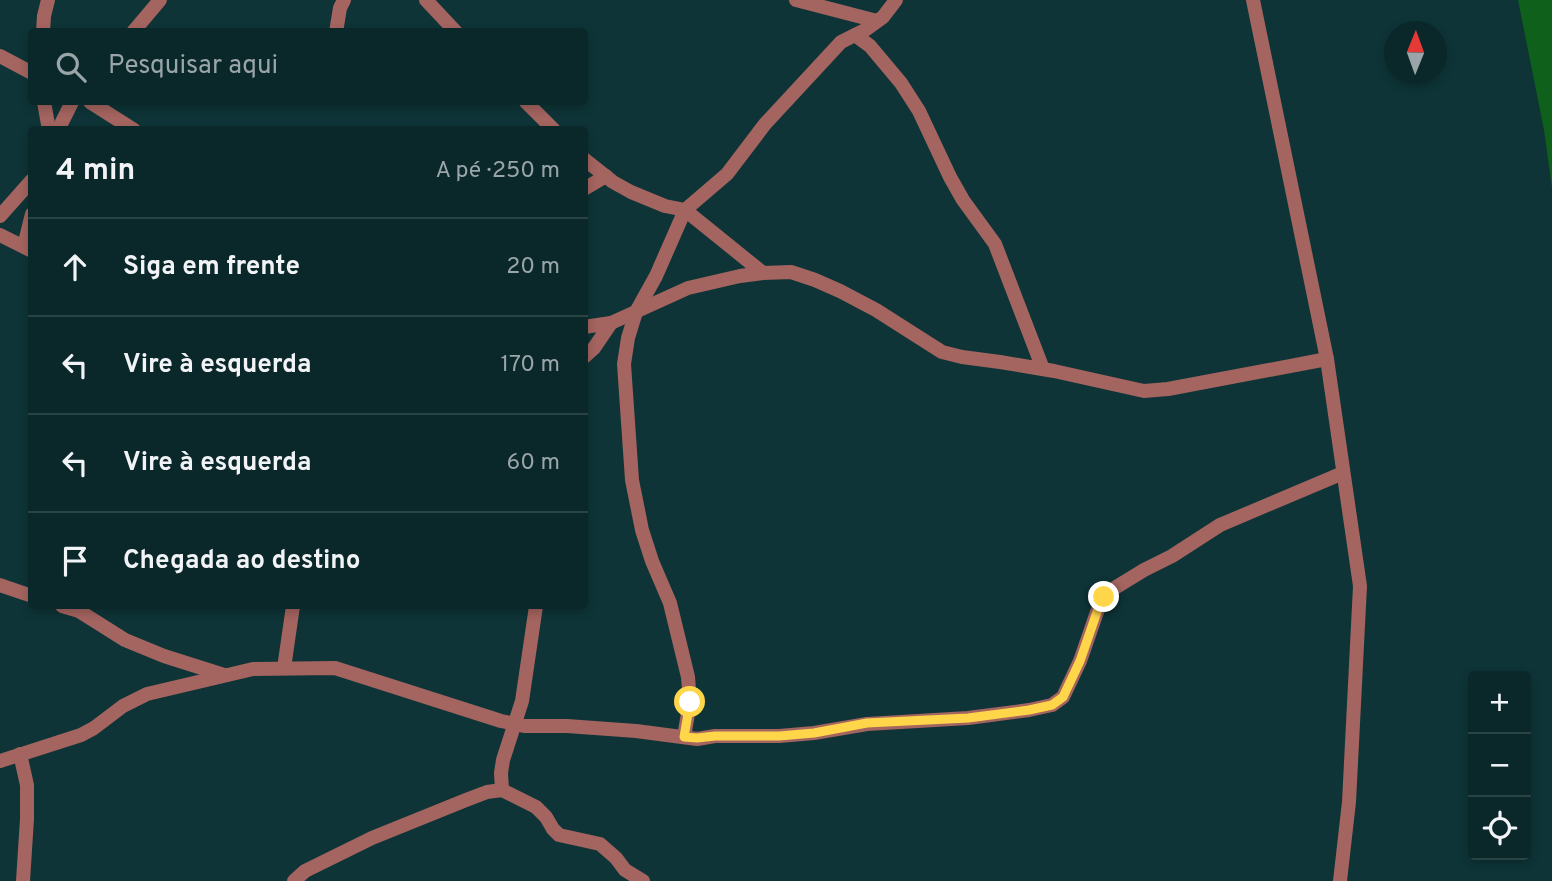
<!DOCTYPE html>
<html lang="pt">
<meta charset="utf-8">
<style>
:root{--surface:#0a2729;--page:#183335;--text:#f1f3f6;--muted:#99a5a8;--line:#2a4446}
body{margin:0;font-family:Overpass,sans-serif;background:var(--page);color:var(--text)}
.controls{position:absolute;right:21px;bottom:21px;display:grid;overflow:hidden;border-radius:7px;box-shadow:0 4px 10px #0003}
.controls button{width:63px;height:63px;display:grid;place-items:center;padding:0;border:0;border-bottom:2px solid var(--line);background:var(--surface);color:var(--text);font:35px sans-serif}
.compass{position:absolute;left:1384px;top:21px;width:63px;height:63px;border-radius:50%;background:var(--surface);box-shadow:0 4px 10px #0003;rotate:1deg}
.stop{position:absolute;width:21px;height:21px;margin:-16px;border:5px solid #ffd54a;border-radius:50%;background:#fff}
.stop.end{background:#ffd54a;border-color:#fff;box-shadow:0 2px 7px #0008}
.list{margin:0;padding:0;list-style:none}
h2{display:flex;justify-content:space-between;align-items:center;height:91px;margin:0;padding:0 28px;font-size:30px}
h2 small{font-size:23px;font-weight:400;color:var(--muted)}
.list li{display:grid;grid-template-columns:46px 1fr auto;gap:21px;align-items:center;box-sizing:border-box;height:98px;padding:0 28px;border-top:2px solid var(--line)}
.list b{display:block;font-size:26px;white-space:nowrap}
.list em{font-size:23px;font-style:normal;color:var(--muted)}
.icon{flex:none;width:38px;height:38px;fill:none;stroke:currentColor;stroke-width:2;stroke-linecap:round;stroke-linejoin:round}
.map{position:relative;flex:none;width:1552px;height:881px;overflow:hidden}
.search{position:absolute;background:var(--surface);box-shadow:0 4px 10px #0003;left:28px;top:28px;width:560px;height:77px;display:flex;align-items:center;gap:18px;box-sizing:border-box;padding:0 24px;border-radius:7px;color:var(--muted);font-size:26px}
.panel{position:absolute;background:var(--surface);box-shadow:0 4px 10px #0003;left:28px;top:126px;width:560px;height:483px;border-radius:7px}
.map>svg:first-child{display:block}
</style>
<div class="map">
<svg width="1552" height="881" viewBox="0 0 1552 881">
<rect width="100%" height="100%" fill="#0e3437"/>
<!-- water -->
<polygon fill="#0e601a" points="1518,0 1552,0 1552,188 1544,130"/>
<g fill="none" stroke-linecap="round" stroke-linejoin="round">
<!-- minor -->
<g stroke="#a4645f" stroke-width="14">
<polyline points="426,0 456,32"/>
<polyline points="796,0 877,21"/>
<polyline points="43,32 44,16 48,0"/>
<polyline points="133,32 160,0"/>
<polyline points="336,32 340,8 344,0"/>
<polyline points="855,35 870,46 901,83 919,111 950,177 963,200 995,244 1043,369"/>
<polyline points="0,56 32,73"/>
<polyline points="44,102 49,130"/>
<polyline points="90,102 134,130"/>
<polyline points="526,102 554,130"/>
<polyline points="58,130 72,102"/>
<polyline points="584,159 613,182 631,192 665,206 685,210 763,273"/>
<polyline points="584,189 606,176"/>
<polyline points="0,216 32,180"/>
<polyline points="0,235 32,251"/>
<polyline points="24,246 32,214"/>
<polyline points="584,327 611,323 688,288 740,276 763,273 791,272 815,280 840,291 876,310 942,352 962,357 1000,362 1054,371 1144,391 1168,389 1327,359"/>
<polyline points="584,357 594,348 611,323"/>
<polyline points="0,585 32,596"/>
<polyline points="62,606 79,611 125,640 164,656 224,675"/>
<polyline points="284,668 293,606"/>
<polyline points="684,737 690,702 688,677 670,603 652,561 642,530 632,480 624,364 628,338 636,312 656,276 685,210 727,174 765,124 841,42 865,30 883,17 896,0"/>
<polyline points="20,754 27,785 27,819 23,881"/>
<polyline points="0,761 81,735 94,728 123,706 147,694 253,669 335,668 501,721 524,726 567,726 636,731 697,739 715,736 779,736 814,733 867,724 968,718 1029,710 1052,705 1063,697 1080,661 1097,612 1104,597 1113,589 1144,570 1172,556 1220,525 1343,473"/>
<polyline points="502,790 501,773 503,760 522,701 536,606"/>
<polyline points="294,881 305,871 372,838 466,800 487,792 502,790 536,807 546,817 553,829 559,835 600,844 616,858 625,870 643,881"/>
</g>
<!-- tertiary -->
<polyline stroke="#a4645f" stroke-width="14" points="1253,0 1327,359 1360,586 1349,802 1340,881"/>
</g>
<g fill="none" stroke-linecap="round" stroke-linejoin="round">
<!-- route -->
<polyline stroke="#ffd54a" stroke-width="9" points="690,702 684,737 697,738 715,736 779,736 814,733 867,723 968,718 1029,710 1052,705 1063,697 1080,661 1097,612 1104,597"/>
</g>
</svg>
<div class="controls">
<button>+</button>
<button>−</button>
<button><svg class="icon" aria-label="locate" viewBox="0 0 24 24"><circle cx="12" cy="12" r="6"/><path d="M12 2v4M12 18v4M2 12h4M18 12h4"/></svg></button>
</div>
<svg class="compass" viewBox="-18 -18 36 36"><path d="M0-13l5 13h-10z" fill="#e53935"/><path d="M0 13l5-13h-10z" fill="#99a5a8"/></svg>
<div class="stop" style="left:690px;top:702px"></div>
<div class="stop end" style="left:1104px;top:597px"></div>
<div class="search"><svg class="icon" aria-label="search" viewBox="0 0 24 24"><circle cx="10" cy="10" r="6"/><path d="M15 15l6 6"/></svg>Pesquisar aqui</div>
<section class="panel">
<h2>4 min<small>A pé · 250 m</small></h2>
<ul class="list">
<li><svg class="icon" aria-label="ahead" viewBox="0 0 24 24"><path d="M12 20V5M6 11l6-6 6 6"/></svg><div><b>Siga em frente</b></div><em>20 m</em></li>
<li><svg class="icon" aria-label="left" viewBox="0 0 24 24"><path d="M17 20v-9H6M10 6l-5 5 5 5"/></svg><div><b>Vire à esquerda</b></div><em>170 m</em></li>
<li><svg class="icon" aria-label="left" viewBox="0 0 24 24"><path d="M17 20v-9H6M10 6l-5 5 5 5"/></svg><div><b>Vire à esquerda</b></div><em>60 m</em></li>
<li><svg class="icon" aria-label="arrive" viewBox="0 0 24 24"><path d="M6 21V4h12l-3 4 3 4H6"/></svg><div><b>Chegada ao destino</b></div></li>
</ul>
</section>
</div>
